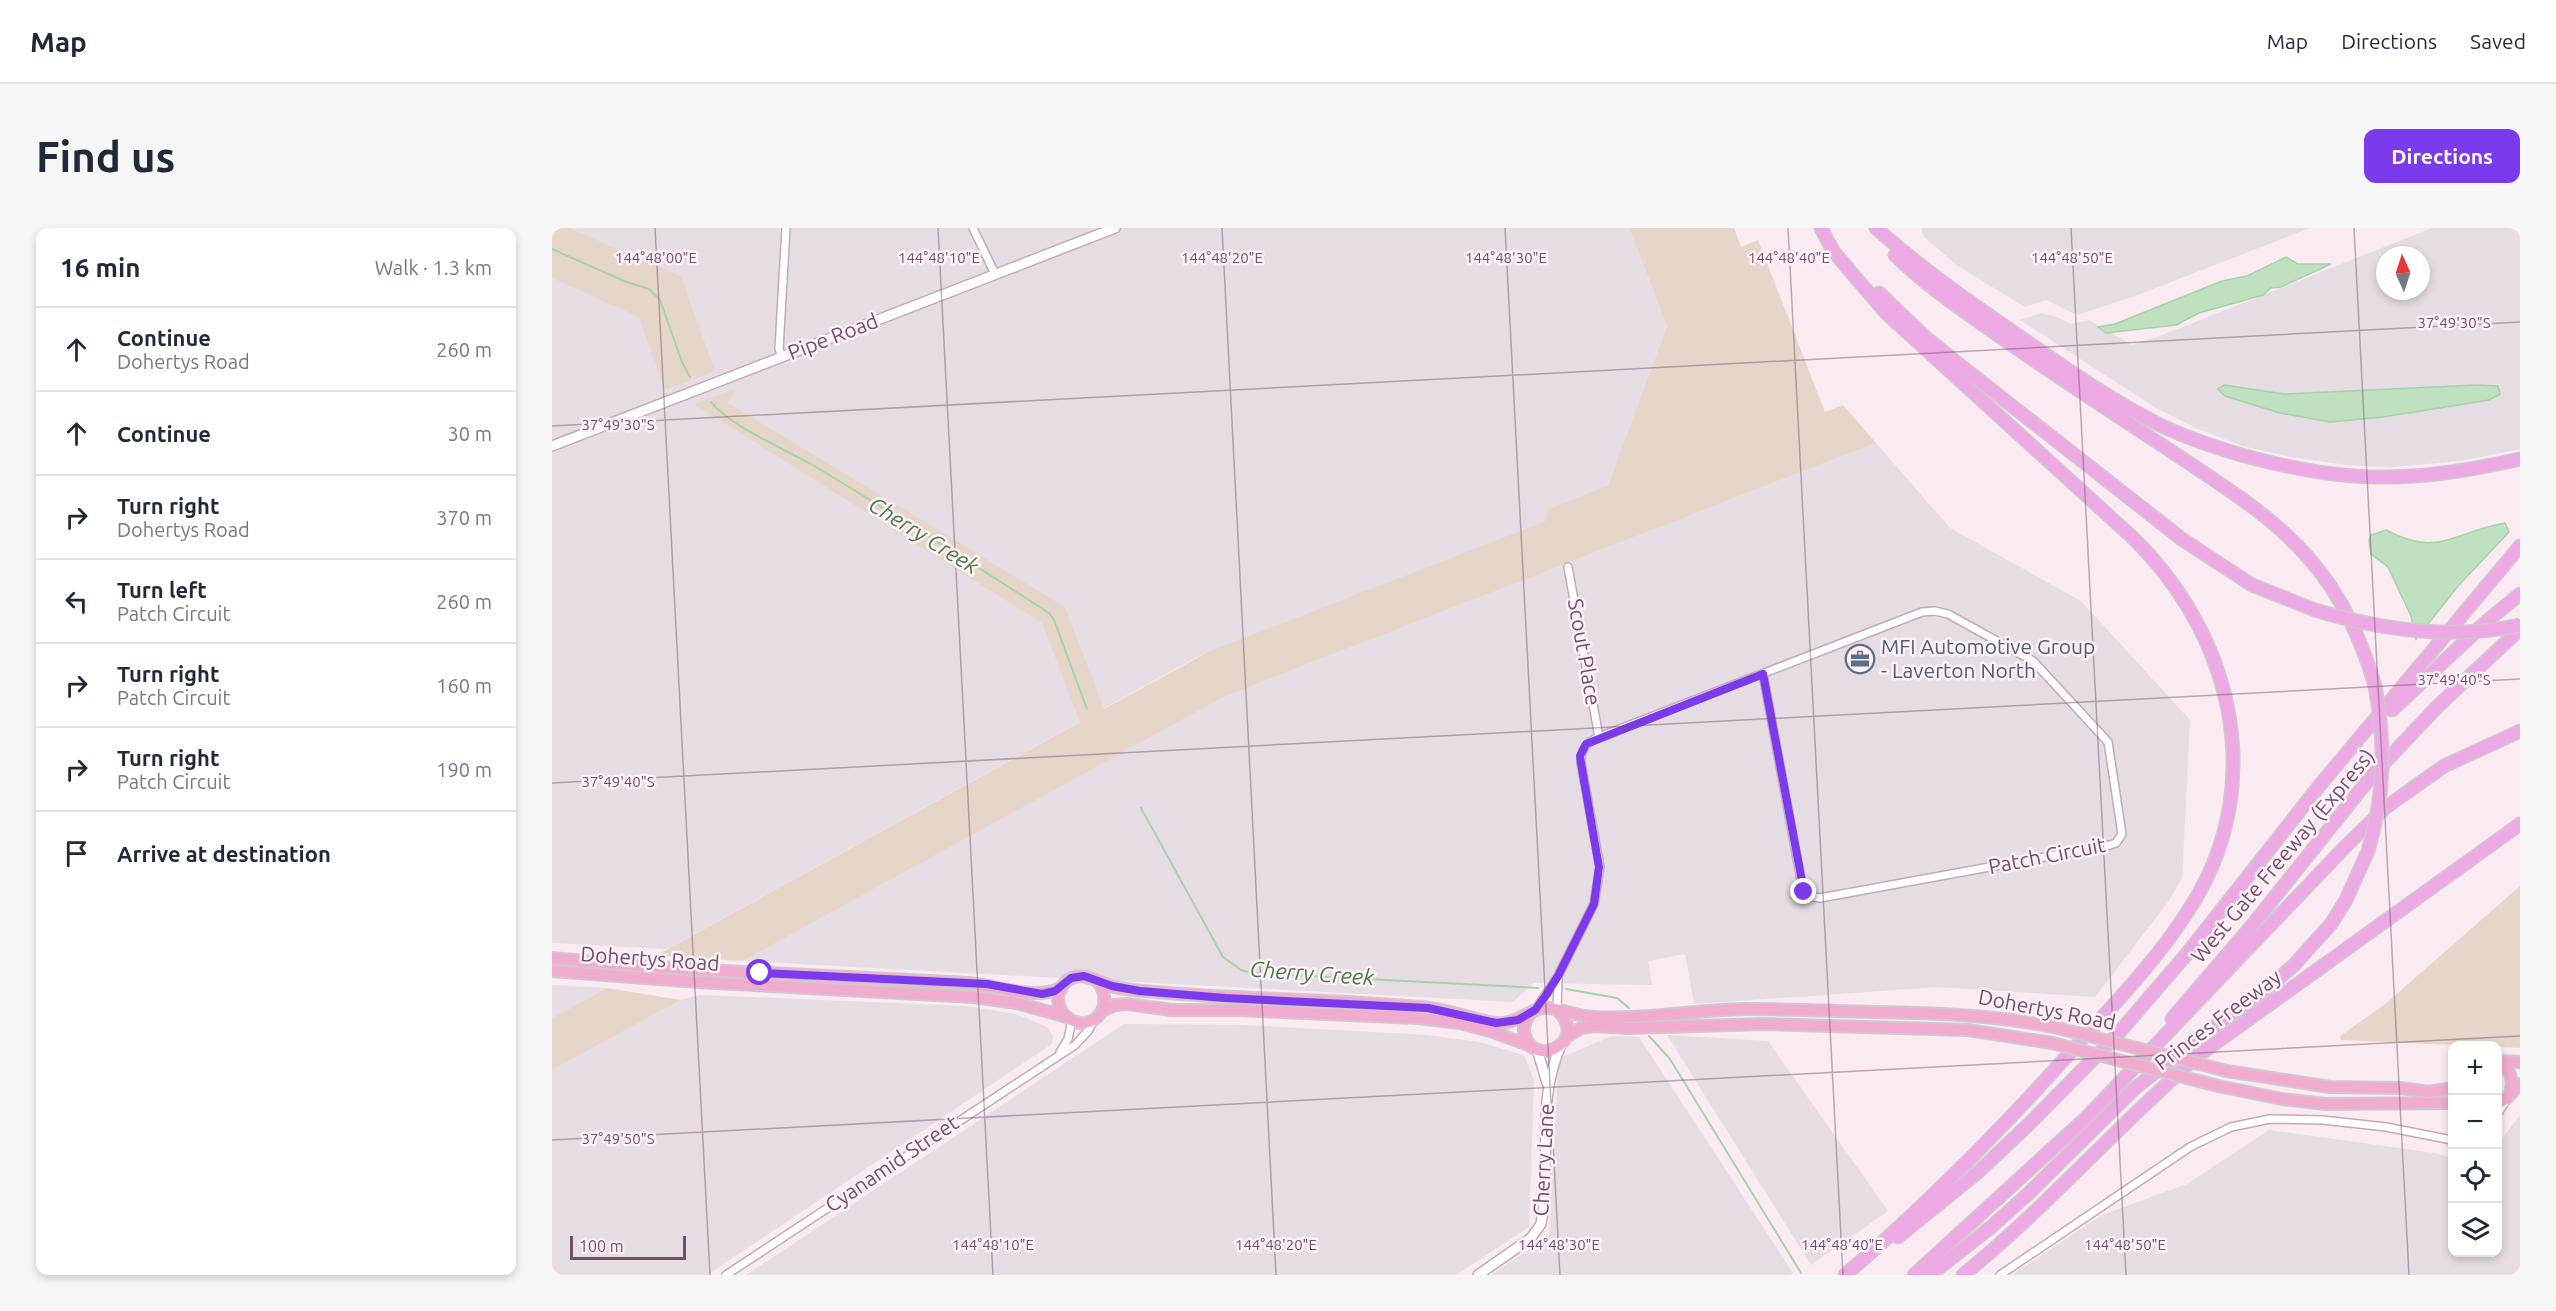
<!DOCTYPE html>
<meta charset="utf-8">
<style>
:root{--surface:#fff;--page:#f6f6f7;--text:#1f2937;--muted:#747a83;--line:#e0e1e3;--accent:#7c3aed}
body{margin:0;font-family:Ubuntu,sans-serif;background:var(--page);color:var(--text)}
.controls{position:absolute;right:18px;bottom:18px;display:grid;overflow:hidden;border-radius:12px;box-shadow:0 3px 9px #0003}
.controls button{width:54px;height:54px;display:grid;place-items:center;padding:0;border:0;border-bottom:2px solid var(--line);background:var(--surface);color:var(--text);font:30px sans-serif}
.compass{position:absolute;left:1824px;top:18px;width:54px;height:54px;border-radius:50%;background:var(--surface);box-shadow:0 3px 9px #0003;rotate:357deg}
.scale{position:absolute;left:18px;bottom:15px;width:116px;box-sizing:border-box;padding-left:6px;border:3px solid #71506a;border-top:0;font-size:16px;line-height:21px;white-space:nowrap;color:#71506a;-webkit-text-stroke:4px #fdf0f7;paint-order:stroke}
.stop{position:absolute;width:18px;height:18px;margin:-14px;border:4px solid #7c3aed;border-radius:50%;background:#fff}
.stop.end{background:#7c3aed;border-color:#fff;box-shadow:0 2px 6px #0008}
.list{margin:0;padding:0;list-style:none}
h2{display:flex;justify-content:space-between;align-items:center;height:78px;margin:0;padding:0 24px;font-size:26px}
h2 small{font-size:20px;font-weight:400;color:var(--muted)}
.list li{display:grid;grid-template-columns:39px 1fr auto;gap:18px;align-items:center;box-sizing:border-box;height:84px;padding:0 24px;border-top:2px solid var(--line)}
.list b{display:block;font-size:22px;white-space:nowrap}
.list p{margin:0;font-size:20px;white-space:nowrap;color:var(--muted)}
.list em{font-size:20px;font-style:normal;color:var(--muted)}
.icon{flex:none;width:33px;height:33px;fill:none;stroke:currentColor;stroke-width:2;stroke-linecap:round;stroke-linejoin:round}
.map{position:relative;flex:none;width:1968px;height:1047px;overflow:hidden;border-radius:12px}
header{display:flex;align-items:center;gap:36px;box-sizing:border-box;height:84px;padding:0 30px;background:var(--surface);border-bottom:2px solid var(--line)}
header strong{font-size:28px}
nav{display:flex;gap:33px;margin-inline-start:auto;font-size:21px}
.intro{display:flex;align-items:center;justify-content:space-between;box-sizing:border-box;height:144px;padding:0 36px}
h1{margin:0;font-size:42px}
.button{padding:15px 27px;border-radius:12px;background:var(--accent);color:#fff;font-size:21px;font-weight:700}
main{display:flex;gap:36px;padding:0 36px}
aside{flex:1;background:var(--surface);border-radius:12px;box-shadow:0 3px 9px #0003}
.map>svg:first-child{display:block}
</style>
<header>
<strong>Map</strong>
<nav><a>Map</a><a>Directions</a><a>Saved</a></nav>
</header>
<div class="intro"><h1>Find us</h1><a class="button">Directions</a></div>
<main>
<aside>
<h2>16 min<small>Walk · 1.3 km</small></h2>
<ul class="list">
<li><svg class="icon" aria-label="ahead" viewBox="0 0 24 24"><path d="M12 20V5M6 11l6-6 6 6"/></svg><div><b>Continue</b><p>Dohertys Road</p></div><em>260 m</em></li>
<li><svg class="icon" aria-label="ahead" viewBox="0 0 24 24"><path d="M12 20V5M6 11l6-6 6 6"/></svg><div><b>Continue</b></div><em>30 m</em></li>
<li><svg class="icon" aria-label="right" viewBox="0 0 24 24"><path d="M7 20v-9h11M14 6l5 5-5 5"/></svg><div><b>Turn right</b><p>Dohertys Road</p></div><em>370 m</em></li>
<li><svg class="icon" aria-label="left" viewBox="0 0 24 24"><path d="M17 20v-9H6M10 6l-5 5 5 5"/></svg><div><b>Turn left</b><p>Patch Circuit</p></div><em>260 m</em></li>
<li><svg class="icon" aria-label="right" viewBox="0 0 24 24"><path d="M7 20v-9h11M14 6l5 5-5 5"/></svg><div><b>Turn right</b><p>Patch Circuit</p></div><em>160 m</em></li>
<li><svg class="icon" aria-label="right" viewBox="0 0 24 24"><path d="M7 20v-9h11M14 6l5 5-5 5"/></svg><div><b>Turn right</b><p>Patch Circuit</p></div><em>190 m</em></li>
<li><svg class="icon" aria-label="arrive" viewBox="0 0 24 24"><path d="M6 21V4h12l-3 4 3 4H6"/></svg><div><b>Arrive at destination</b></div></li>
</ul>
</aside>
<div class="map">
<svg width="1968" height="1047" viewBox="0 0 1968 1047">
<rect width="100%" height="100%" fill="#faeaf2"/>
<!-- industrial -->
<g fill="#e6dce3" fill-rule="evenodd">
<polygon points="0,0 1077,0 1115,98 1056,257 996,281 993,293 645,429 115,721 0,715"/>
<polygon points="1369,0 1758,0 1583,68 1525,87 1494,72 1473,79 1406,38 1372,9"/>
<path d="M1880,0H1968V221L1909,233L1840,239L1795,237L1739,229L1690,218L1644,200L1604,180L1468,92L1489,85L1505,89L1519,96L1537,92L1580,117L1613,106ZM1833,27H1869V63H1833Z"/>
<polygon points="1324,215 1398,300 1529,373 1638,492 1630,650 1616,674 1543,769 1386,759 1142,776 1133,726 1096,733 1100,757 982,755 961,774 191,733 672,468"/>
<polygon points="0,757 55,760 0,790"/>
<polygon points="147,767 414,778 464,786 495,799 501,808 500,816 155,1047 0,1047 0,842 129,772"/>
<polygon points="572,796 691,797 876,807 927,814 972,827 982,852 977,999 904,1047 194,1047"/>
<polygon points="1115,807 1216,813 1336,983 1259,1037"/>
<polygon points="1060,808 1087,809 1241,1045 1238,1047 939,1047 997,1008 1006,840 1010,829"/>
<polygon points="1968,887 1968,1047 1460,1047 1550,987 1635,956 1717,902 1882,925 1900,930 1900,1024 1946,1024 1946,916"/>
</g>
<!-- green -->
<g fill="#e6d6ca">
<polygon points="0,0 17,0 129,49 163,143 113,162 87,89 0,50"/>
<polygon points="1077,0 1182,0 1189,19 1206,12 1273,184 1291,177 1324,215 673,468 191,733 103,728 528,494 490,395 142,176 182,162 176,175 513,379 552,481 656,424 993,293 996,281 1056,257 1115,98"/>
<polygon points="1968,658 1968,820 1789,812 1788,808 1832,777"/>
<polygon points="55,760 129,772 0,842 0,790"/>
</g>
<!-- water -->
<g fill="#c0e1c0" stroke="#a8d2a9" stroke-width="1.5">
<polygon points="1734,29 1746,36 1779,36 1729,59 1719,60 1711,67 1647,85 1624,97 1554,105 1546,99 1563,96 1670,53 1695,48"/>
<polygon points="1672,157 1732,166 1924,157 1946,158 1948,166 1937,172 1831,189 1778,194 1728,185 1673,168 1666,161"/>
<path d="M1953,295L1957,304L1907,357L1864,411L1859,388L1836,339L1819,326L1817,312L1819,307L1834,302C1887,330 1901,304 1953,295Z"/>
</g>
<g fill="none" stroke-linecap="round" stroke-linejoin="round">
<!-- stream -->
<g stroke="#a8d2a9" stroke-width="2">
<polyline points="0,21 72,53 97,61 108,72 130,134 138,149"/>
<path d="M159,174C179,199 235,222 264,239C342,286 420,335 497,385L502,392L535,481"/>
<polyline points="589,580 671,729 689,742 700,745 986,760"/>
<polyline points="1014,761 1065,770 1077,780"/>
<polyline points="1097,808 1118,831 1249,1045"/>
</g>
<!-- street casing -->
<g stroke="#c3a9bc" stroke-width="10">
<g id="street">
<polyline points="421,0 443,46"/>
<polyline points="230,129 227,121 234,0"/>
<polyline points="1016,339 1047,509"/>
<path d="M984,781L1006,748L1042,676L1048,639L1029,535C1028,521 1035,514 1047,509L1370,384L1383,383L1396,386L1481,433L1556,514L1570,606L1564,615L1558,617L1268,670L1255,668L1250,657L1211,446"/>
<polyline points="1005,782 1006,751"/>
<polyline points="508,824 516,811 520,792"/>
<polyline points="1946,885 1953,874"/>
<polyline points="174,1047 523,817 536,803 542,792"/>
<polyline points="1448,1047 1638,919 1679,899 1718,891 1771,892 1834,899 1900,912"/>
</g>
</g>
<!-- secondary casing -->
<g stroke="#c6a8bd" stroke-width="12">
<g id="secondary">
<polyline points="0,218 563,0"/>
<polyline points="985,821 995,855"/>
<path d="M926,1047L979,1010L989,996C1001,935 982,875 1010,815"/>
</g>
</g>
<!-- primary casing -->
<g stroke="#d2c7cf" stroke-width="14">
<g id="primary">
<path d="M0,730C138,744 277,747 416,755C444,757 485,774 510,759"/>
<polyline points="0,743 146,754 421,769 465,775 515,789"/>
<path d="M544,752C566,775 541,808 516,790C510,786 506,778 506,771C506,765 509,760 512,756C527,740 543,753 559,758C573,762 589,763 603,764C695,772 787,771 878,780C901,783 922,792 944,795C967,797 981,777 997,780C1012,782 1025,788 1041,789C1091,792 1142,782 1192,781C1236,781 1279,783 1322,784C1384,785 1445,787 1506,800"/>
<polyline points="550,783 563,777 575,776 620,782 687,782 866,790 908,795 938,803 979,818"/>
<path d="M978,786C973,793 970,800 973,808C984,842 1037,812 1006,783"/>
<polyline points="1014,809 1029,800 1042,798 1077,800 1213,796 1416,802 1500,815"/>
<path d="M1946,833C1959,841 1963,854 1957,868"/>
<polyline points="1946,833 1968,834"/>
<polyline points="1675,843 1778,859 1848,860 1877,864 1900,860"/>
<polyline points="1666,858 1730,871 1774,876 1900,875"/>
<polyline points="1946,875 1954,871 1968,856"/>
</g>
</g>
<!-- highway casing -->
<g stroke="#d2c7cf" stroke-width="15">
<g id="highway">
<path d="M1269,0L1281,23L1334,85L1580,309C1678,404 1716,550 1643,672C1608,730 1560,778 1515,828C1446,905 1371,980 1293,1047"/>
<path d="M1324,0C1372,43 1424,79 1477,115C1519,144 1562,174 1608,197C1669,226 1765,250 1833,249C1879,249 1923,241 1968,231"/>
<path d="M1343,27C1373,57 1409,81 1443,105C1508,151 1574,193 1640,237C1682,265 1727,294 1760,334C1791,370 1810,413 1823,458"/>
<polyline points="1327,65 1372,108 1404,134 1631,312 1700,357 1763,382"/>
<polyline points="1840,482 1934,394 1968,366"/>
<polyline points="1620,791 1698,700 1818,550 1885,479 1968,401"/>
<polyline points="1346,1009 1425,945 1476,897 1565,807 1634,727 1768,557 1968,318"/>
<polyline points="1362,1047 1535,889 1793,619 1833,580 1892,538 1968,503"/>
<polyline points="1378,1047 1439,999 1475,967 1582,861 1636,818 1717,759 1742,737 1779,696 1794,672 1816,623"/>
<path d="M1411,1047C1495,979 1566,897 1647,827L1968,596"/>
</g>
</g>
<!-- street -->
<use href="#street" stroke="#fff" stroke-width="7"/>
<!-- secondary -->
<use href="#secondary" stroke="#fff" stroke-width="9"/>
<!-- primary -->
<use href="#primary" stroke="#f0abce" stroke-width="10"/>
<!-- highway -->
<use href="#highway" stroke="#eca9e4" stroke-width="12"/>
<!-- primary-bridge casing -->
<g stroke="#d2c7cf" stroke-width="14" stroke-linecap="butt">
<g id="primary-bridge">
<polyline points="1506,800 1675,843"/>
<polyline points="1500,815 1666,858"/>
</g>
</g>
<!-- highway-bridge casing -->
<g stroke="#d2c7cf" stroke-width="15" stroke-linecap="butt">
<g id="highway-bridge">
<path d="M1763,382C1829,402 1900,412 1968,397"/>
<path d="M1816,623C1833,565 1834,518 1823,458"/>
</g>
</g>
<!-- primary-bridge -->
<use href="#primary-bridge" stroke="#f0abce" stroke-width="10"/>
<!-- highway-bridge -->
<use href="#highway-bridge" stroke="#eca9e4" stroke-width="12"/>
</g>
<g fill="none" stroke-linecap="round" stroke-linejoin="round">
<!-- route -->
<polyline stroke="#7c3aed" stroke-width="8" points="208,745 435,756 490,766 503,763 519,750 532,748 560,758 588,763 673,770 876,780 944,795 966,792 983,782 994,767 1006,748 1042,676 1047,639 1029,535 1028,528 1034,516 1211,446 1252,664"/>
</g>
<!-- ticks -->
<path fill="none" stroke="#71506a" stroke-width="1.5" stroke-opacity="0.45" d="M103,0L158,1047M386,0L441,1047M670,0L724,1047M953,0L1008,1047M1236,0L1291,1047M1519,0L1574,1047M1802,0L1857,1047M0,198L1968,94M0,555L1968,451M0,912L1968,808"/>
<!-- icons -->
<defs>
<g id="office-ring" transform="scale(1.5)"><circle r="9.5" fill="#fdf0f7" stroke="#5c6f8a" stroke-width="1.5"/><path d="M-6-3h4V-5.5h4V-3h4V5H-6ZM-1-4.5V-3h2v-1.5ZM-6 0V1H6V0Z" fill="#5c6f8a"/></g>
</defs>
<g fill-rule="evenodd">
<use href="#office-ring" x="1308" y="431"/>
</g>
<g text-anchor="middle" stroke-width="5" stroke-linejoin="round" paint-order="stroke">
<!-- street labels -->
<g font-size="21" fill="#71506a" stroke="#fdf0f7">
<text transform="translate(281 109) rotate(-21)" y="7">Pipe Road</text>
<text transform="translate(1032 424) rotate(80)" y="7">Scout Place</text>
<text transform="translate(1495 628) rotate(-11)" y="7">Patch Circuit</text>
<text transform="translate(1731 628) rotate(-50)" y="7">West Gate Freeway (Express)</text>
<text transform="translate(98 731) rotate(4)" y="7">Dohertys Road</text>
<text transform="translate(1495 782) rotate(11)" y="7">Dohertys Road</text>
<text transform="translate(1666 792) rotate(-37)" y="7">Princes Freeway</text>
<text transform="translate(992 932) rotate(-87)" y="7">Cherry Lane</text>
<text transform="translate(340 936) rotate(-34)" y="7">Cyanamid Street</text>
</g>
<!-- service labels -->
<g font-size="21" fill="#4e5e75" stroke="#fdf0f7" text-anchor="start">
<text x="1329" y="426">MFI Automotive Group<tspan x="1329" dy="24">- Laverton North</tspan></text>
</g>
<!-- water labels -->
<g font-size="22" font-style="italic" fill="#497b4b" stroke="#fdf0f7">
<text transform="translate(372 307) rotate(32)" y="8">Cherry Creek</text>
<text transform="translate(760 745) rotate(4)" y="8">Cherry Creek</text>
</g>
</g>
<g font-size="15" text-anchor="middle" fill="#71506a" stroke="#fdf0f7" stroke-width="5" stroke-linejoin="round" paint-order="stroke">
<text x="104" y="35">144°48'00"E</text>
<text x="387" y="35">144°48'10"E</text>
<text x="670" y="35">144°48'20"E</text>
<text x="954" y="35">144°48'30"E</text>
<text x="1237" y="35">144°48'40"E</text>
<text x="1520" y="35">144°48'50"E</text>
<text x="1902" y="100">37°49'30"S</text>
<text x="66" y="202">37°49'30"S</text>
<text x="1902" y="457">37°49'40"S</text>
<text x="66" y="559">37°49'40"S</text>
<text x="66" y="916">37°49'50"S</text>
<text x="441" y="1022">144°48'10"E</text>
<text x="724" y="1022">144°48'20"E</text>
<text x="1007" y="1022">144°48'30"E</text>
<text x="1290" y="1022">144°48'40"E</text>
<text x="1573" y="1022">144°48'50"E</text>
</g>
</svg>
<div class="controls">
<button>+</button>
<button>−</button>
<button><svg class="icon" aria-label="locate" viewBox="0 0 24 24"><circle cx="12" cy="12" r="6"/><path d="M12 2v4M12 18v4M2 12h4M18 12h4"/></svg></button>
<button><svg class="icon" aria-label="layers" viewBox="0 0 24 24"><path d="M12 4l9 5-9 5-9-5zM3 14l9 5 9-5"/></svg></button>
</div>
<svg class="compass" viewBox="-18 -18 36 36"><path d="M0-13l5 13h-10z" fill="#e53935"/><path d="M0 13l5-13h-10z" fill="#747a83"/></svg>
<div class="scale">100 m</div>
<div class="stop" style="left:208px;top:745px"></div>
<div class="stop end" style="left:1252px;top:664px"></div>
</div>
</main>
